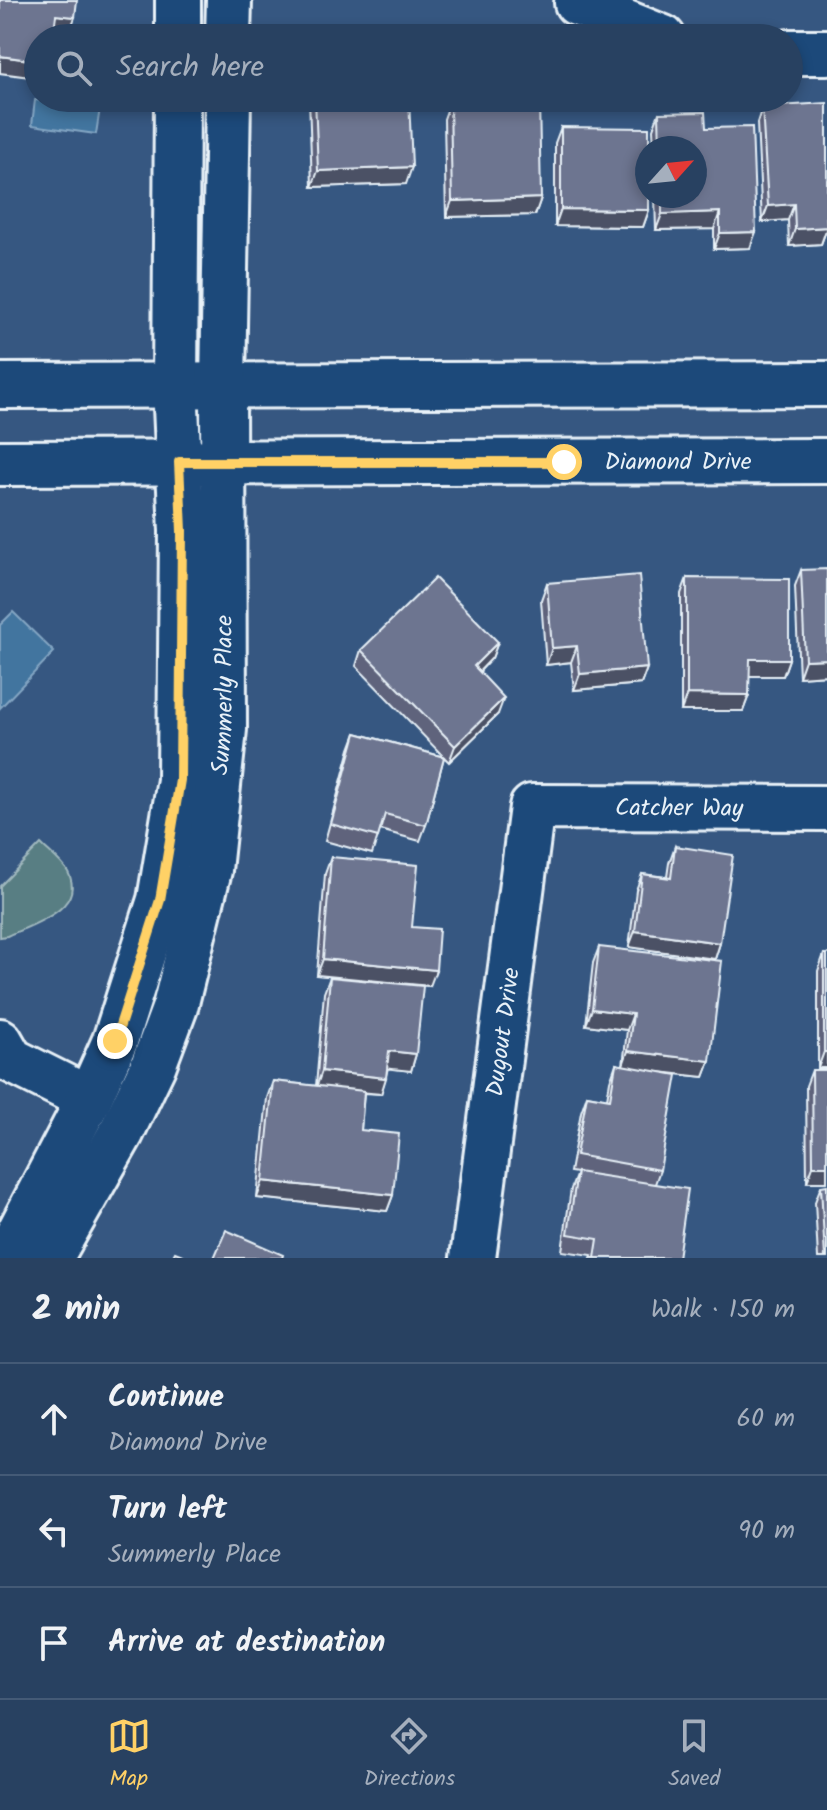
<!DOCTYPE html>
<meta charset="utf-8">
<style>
:root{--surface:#284161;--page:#304867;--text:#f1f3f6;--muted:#a5afbd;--line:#445a76;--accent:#ffd166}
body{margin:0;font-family:Kalam,sans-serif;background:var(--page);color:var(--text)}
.compass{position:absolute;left:635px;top:136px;width:72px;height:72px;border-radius:50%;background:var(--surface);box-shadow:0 4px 12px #0003;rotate:63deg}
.stop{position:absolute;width:24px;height:24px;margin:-18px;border:6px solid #ffd166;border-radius:50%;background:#fff}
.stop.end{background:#ffd166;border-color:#fff;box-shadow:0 2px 8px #0008}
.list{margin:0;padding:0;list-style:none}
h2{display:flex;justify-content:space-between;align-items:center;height:104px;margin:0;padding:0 32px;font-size:34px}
h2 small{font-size:26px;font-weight:400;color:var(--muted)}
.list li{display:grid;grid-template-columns:52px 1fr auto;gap:24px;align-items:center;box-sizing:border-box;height:112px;padding:0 32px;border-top:2px solid var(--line)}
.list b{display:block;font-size:30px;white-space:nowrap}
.list p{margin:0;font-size:26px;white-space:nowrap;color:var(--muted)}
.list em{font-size:26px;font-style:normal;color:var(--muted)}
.icon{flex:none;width:44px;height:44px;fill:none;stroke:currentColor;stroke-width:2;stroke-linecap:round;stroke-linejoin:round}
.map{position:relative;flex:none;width:827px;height:1258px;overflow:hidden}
.search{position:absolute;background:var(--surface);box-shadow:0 4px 12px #0003;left:24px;right:24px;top:24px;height:88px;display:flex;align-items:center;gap:20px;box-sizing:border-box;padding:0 28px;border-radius:44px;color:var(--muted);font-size:30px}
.sheet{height:440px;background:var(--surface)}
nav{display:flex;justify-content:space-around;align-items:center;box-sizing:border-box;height:112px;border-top:2px solid var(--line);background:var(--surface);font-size:22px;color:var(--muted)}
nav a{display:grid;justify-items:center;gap:4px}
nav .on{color:var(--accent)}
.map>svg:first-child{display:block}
</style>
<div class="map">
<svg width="827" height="1258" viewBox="0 0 827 1258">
<rect width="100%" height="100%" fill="#365781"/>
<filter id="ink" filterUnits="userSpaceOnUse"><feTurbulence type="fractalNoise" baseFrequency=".0125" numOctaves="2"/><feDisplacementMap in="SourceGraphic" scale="16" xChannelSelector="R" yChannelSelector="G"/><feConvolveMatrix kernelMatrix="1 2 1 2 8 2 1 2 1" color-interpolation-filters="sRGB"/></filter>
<g filter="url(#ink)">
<!-- green -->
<path fill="#597e83" stroke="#a0b8be" stroke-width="2" d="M41,844C49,852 62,862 68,872C87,909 31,925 7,936L0,937V886Z"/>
<!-- water -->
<g fill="#42749f" stroke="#84a6c3" stroke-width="2">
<polygon points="35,100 100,108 96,134 32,125"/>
<polygon points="13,612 54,652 0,708 0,625"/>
</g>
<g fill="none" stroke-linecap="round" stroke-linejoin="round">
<!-- minor casing -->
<g stroke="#e8f1f8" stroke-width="50">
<g id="minor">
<polyline points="577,3 663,38"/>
<polyline points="178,38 178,0"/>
<polyline points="228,38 229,0"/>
<polyline points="789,52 827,52"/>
<polyline points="0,386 827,384"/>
<path id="s1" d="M0,463L827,461"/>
<polyline points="0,1041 11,1060 89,1099"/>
<polyline points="6,1258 89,1099 115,1041 160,900 180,780 182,531 175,386 177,98"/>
<path id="s2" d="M50,1258L121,1133L153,1066L175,1007L209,870L224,729L223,385L228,98"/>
<path id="s3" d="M473,1258L532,807L827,808"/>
</g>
</g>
<!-- minor -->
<use href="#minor" stroke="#1f4a7a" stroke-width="44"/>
</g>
<!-- wall -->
<g fill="#5e647c" stroke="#e8f1f8" stroke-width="2">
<polygon points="309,98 409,98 406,184 312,187"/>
<polygon points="450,102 541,198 535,215 446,217 444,119"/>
<polygon points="762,107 827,228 821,244 789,246 788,220 762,222 757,123"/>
<polygon points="659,113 706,128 750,248 714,249 714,229 656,230 655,196 695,196 695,148 654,148 653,129"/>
<polygon points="561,127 649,210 643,227 555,226 555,143"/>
<polygon points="801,570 827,675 799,677 795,586"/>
<polygon points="687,578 789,659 783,676 749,676 749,695 743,711 681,711 681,594"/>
<polygon points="547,583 647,668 641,684 574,690 571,662 546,665 541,600"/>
<polygon points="498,642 492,658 479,672 498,714 449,762 444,757 426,825 420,841 380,830 372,854 325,841 350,749 356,733 444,757 356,666 361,650"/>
<polygon points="675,846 720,943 715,959 629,947 636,890 642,874 667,877 669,863"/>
<polygon points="331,857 412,927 430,986 317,975 325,874"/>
<polygon points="599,947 710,1061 704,1077 657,1072 660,1170 655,1184 678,1258 591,1258 592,1255 562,1251 571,1189 577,1173 570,1172 581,1112 587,1095 607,1099 610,1081 616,1064 623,1066 627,1030 586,1025 593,963"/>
<polygon points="824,954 827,954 827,1068 818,1068 818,971"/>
<polygon points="330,977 416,1054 411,1071 388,1068 381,1094 364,1093 361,1130 393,1195 387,1211 257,1198 267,1098 273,1081 316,1086 324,993"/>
<polygon points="812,1070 827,1182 807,1182 806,1086"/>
<polygon points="821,1186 827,1258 818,1258 815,1202"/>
</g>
<!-- shaded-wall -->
<g fill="#4c5165" stroke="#e8f1f8" stroke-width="2">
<polygon points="56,15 75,17 69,33 50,31"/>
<polygon points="0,56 38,61 38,78 0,73"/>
<polygon points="412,167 406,184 312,187 318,171"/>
<polygon points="541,198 535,215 446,217 452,201"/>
<polygon points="794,204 788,220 762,222 768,206"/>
<polygon points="561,209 649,210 643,227 555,226"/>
<polygon points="720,212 714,229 656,230 662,214"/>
<polygon points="827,227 821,244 789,246 795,229"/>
<polygon points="756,232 750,248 714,249 720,233"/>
<polygon points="498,642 492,658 468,683 474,666"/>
<polygon points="577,646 571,662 546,665 552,648"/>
<polygon points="750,659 789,659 783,676 744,676"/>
<polygon points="827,659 827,675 799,677 805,660"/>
<polygon points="647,668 641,684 574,690 580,674"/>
<polygon points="687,694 749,695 743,711 681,711"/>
<polygon points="504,698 498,714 449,762 455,746"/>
<polygon points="635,931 720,943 715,959 629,947"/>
<polygon points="323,959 436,970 430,986 317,975"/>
<polygon points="592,1009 633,1014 627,1030 586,1025"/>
<polygon points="389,1051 416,1054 411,1071 383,1068"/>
<polygon points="628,1051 710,1061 704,1077 622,1068"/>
<polygon points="824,1052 827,1052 827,1068 818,1068"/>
<polygon points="322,1071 386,1078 381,1094 316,1088"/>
<polygon points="813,1166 827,1166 827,1182 807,1182"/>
<polygon points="263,1181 393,1195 387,1211 257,1198"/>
</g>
<!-- building -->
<g fill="#6d7490" stroke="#e8f1f8" stroke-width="2">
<polygon points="0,0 77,0 75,17 56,15 53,38 38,38 38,61 0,56"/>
<polygon points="315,98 409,98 412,167 318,171"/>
<polygon points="539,100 541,198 452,201 450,102"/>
<polygon points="827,103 827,211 826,211 827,227 795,229 794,204 768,206 762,107"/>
<polygon points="705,112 706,128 752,127 756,232 720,233 720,212 662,214 662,196 695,196 695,148 660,148 659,113"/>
<polygon points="561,127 649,128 649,148 647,148 647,196 649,196 649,210 561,209"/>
<polygon points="827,569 827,659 805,660 801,570"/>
<polygon points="639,575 647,668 580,674 577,646 552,648 547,583"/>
<polygon points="435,578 498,642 474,666 504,698 455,746 361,650"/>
<polygon points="687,578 789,579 789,659 750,659 749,695 687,694"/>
<polygon points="356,733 444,757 426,825 385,814 378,837 331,824"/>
<polygon points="675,846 733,855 720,943 635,931 642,874 671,878"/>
<polygon points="331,857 418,865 412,927 439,929 436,970 323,959"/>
<polygon points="599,947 722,961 710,1061 628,1051 633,1014 592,1009"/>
<rect x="824" y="954" width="3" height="98"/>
<polygon points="330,977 423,986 416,1054 389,1051 386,1078 322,1071"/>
<polygon points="616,1064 677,1075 660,1170 576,1155 587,1095 610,1099"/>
<polygon points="812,1070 827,1070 827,1166 813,1166"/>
<polygon points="273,1081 364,1091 361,1130 399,1134 393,1195 263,1181"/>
<polygon points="577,1172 688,1189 678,1258 595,1258 598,1239 568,1234"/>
<polygon points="827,1185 827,1258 825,1258 821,1186"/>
<polygon points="226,1230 283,1255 282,1258 214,1258"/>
<polygon points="175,1252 190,1258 172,1258"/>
</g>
</g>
<g fill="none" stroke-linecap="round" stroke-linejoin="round" filter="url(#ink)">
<!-- route -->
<polyline stroke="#ffd166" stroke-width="10" points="115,1041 160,900 180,780 182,531 179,462 564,462"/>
</g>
<g text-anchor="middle" stroke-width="8" stroke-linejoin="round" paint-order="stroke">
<!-- street labels -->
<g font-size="24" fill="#e8f1f8" stroke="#1f4a7a">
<text dy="8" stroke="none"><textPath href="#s1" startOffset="678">Diamond Drive</textPath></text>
<text dy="8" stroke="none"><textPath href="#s2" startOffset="598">Summerly Place</textPath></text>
<text dy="8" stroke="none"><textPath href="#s3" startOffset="602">Catcher Way</textPath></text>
<text dy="8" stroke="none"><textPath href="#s3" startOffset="228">Dugout Drive</textPath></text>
</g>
</g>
</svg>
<svg class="compass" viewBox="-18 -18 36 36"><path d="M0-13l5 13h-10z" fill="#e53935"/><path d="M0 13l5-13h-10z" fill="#a5afbd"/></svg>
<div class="stop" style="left:564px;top:462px"></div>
<div class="stop end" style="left:115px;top:1041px"></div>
<div class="search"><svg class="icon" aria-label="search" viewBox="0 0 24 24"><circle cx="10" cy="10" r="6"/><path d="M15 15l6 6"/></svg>Search here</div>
</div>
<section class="sheet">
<h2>2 min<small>Walk · 150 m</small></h2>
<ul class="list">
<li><svg class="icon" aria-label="ahead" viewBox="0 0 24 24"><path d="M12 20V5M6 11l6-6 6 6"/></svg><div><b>Continue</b><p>Diamond Drive</p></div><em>60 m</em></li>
<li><svg class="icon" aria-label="left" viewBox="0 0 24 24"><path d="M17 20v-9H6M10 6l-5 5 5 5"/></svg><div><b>Turn left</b><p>Summerly Place</p></div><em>90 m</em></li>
<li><svg class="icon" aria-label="arrive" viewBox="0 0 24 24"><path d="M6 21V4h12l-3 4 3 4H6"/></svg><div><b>Arrive at destination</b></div></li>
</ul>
</section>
<nav>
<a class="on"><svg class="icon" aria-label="map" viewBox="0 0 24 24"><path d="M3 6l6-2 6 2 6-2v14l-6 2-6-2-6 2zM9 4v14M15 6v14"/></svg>Map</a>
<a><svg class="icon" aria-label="directions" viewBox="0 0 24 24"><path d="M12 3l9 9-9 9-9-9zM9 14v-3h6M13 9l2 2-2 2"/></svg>Directions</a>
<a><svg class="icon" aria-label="saved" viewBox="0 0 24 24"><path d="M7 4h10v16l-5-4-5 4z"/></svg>Saved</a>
</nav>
